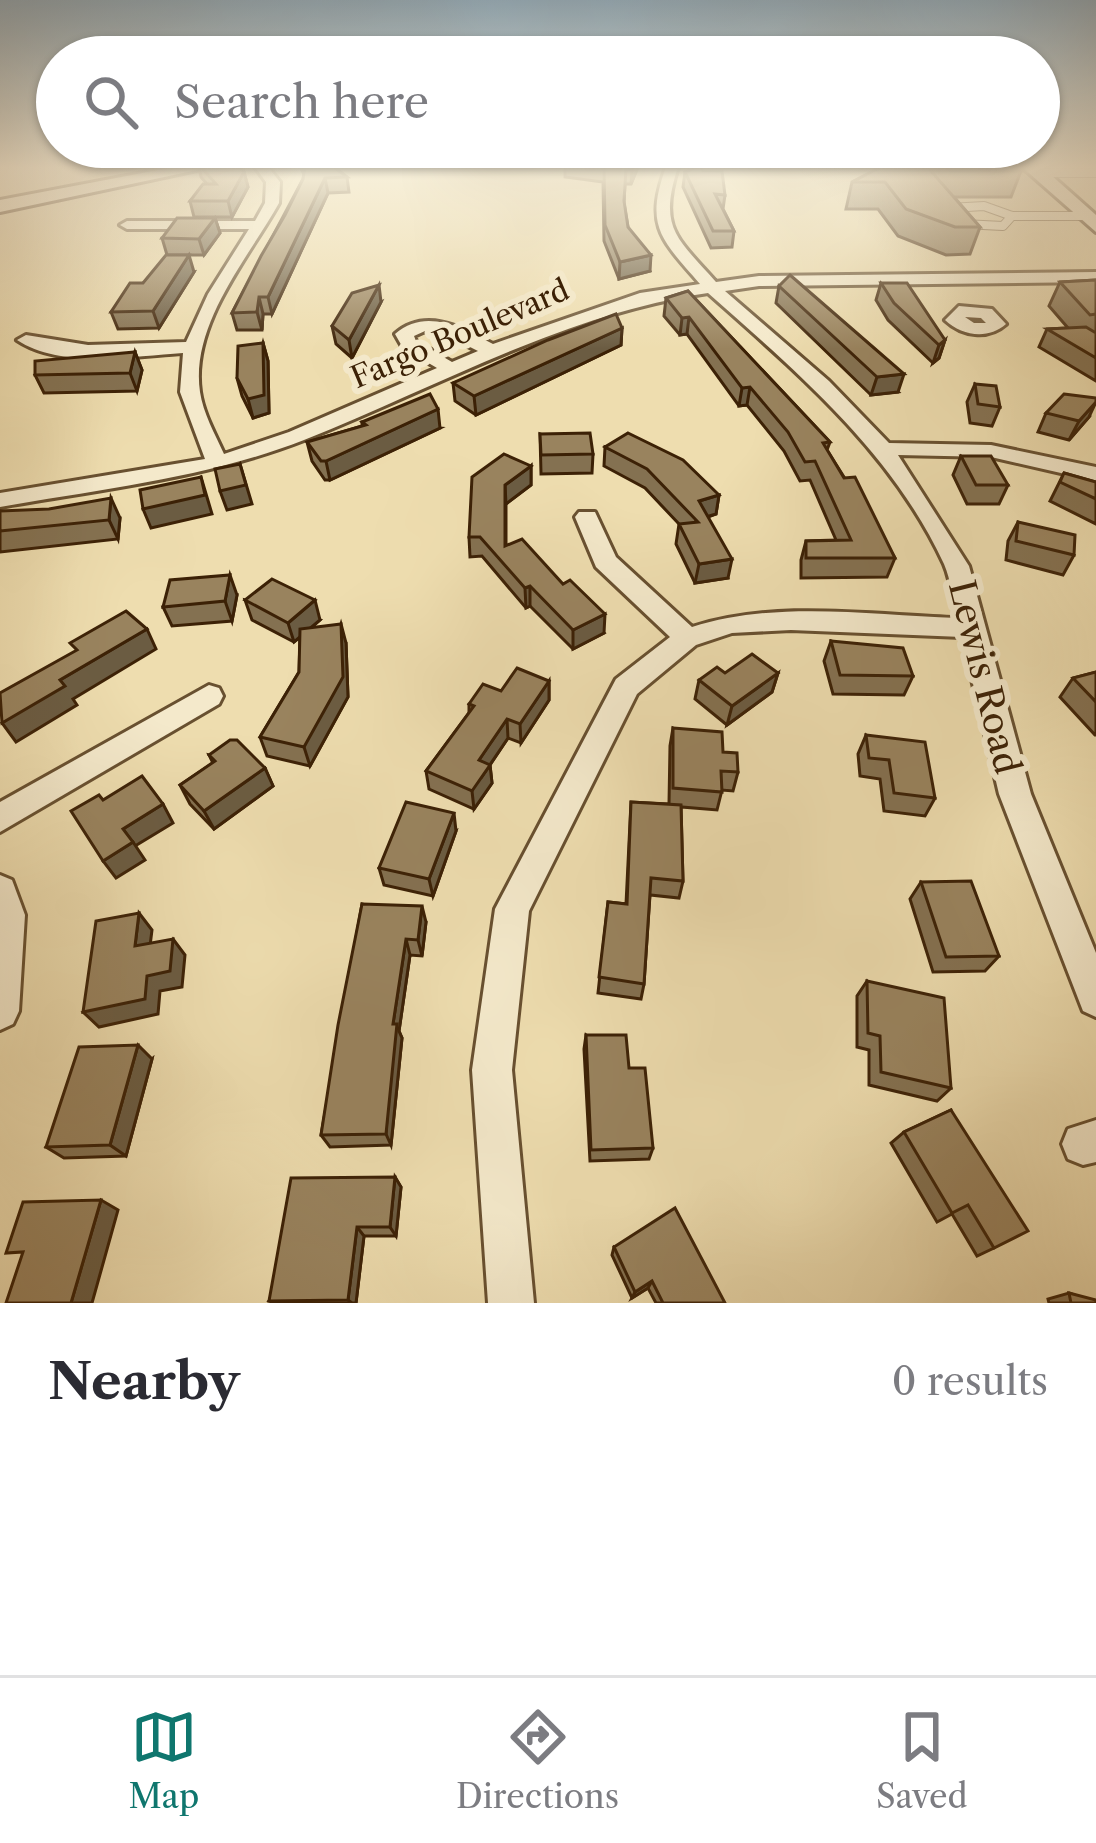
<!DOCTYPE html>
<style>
:root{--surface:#fff;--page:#f2f2f3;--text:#2b2b33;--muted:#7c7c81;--line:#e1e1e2;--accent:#0f766e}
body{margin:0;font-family:"Libre Caslon Text",serif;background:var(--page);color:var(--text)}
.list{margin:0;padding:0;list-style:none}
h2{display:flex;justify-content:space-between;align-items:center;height:156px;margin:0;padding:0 48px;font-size:51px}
h2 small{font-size:39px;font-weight:400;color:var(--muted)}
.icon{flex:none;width:66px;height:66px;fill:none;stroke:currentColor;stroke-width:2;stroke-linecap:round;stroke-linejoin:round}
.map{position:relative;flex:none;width:1096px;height:1303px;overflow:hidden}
.search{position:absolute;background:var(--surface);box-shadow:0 3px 9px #0004;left:36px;right:36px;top:36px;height:132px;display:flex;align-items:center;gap:30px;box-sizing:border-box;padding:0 42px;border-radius:66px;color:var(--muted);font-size:45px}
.sheet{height:372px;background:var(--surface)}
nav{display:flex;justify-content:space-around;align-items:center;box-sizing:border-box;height:168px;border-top:3px solid var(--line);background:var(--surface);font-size:33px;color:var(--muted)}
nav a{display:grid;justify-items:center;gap:6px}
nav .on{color:var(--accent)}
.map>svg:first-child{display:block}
</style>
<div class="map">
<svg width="1096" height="1303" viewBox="0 0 1096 1303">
<rect width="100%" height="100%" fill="#eeddaf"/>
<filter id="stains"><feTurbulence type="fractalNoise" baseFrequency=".00167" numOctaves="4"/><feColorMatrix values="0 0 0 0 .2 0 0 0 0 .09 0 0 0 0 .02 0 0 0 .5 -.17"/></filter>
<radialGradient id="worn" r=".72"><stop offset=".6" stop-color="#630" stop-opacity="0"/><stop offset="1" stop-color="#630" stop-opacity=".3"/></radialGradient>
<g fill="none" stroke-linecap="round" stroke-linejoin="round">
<!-- lane casing -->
<g stroke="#685030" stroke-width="10">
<g id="lane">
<polyline points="1038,173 1096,173"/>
<polyline points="949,208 984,206 1012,216 1085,216"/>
<polyline points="963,224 1003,226 1012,216"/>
</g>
</g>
<!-- street casing -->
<g stroke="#685030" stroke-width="6">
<g id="street">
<path d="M255,167H268L280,182L279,203C249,257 190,324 200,392C203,413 215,434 224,454L289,432L437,368L403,348L395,334C426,307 462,328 493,344L640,293L700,284C662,240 644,227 666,167H678C658,228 677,238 716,282L759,276L1096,272V282L759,286L725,291L829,381L889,443L991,445L1096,467V481L991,457L898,455L969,566L1031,794L1096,953V1017L1083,1011L999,794L962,637L791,630L732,633L696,645L637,694L529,911L512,1070L534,1303H488L472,1070L495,909L616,679L670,637L596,567L575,517L579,512H595L616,557L692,627C776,600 870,615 957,618C953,601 951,580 944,564C892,452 798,373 708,293C564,314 438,387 304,440C207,478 102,489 0,507V493L205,459L180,392L183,353C134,356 60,369 17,340L26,335L88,345L186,342L208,294L249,229H127L120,225L127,221H255L265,203L266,182ZM425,331L442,333L478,351L452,362L416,341L414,336Z"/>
<path d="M959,306L992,309L1006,324C988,340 962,336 945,320ZM965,317L981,318L986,323H974Z"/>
<polygon points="209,685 219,688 223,696 219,704 0,832 0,802"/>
<polygon points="0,875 12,880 25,915 19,1011 13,1024 0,1030"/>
<polygon points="1096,1120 1096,1162 1083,1165 1068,1159 1062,1144 1068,1129"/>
</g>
</g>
<!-- secondary casing -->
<g stroke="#3c2106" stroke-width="6">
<g id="secondary">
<polygon points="174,167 211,167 0,212 0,200"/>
<polygon points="1022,167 1042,167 1096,215 1096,232"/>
</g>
</g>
<!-- lane -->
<use href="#lane" stroke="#f4e9cb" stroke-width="8"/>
<!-- street -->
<use href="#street" fill="#f4e9cb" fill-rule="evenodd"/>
<!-- secondary -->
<use href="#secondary" fill="#f4e9cb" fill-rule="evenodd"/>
</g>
<!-- wall -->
<g fill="#847151" stroke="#3c2106" stroke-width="3">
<polygon points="199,167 239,167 244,172 248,187 232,217 194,217 190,201 207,184 201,177"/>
<polygon points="300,167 334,167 347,177 349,192 328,193 272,314 263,314 262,330 237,330 232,313 303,179 304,174"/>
<polygon points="565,167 638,167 631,184 625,184 624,203 628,227 650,271 619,279 604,241 603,182 565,177"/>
<polygon points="881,167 1021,171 1011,197 954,197 980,227 970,254 946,255 898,236 878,209 846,209 852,182"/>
<polygon points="703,171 725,195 723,209 734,231 732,247 711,248 683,187 685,172"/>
<polygon points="215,218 220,233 204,255 167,255 162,238"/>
<polygon points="194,272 159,328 118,329 111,312 143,283"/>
<polygon points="1096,280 1096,381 1039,347 1047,329 1068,328 1049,306 1060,282"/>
<polygon points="881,283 945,340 939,358 933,363 888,320 876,300"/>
<polygon points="779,286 898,392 871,395 776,303"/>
<polygon points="688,291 830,442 827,450 895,558 887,577 801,578 801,560 806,541 836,540 810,480 800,481 784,451 747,405 739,406 687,334 680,335 664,316 666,298"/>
<polygon points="381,302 352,358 336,344 332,326"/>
<polygon points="622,328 621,345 476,415 455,401 453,383"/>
<polygon points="263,343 268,361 269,413 253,418 242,396 237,378"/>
<polygon points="135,352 142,370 137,391 44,393 35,375"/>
<polygon points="975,384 1000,407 992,426 970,423 967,402"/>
<polygon points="1046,413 1089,417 1069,440 1038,432"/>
<polygon points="362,422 440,428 330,480 325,480 312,461 307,442 362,426"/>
<polygon points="540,434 593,454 592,473 541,474"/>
<polygon points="605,447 719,495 716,514 708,517 728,578 695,583 676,544 679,524 645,488 604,466"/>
<polygon points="961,456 1008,485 999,504 967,504 953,475"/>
<polygon points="531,466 531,485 506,504 506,546 604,633 573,649 530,606 526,608 482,556 470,557 469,537"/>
<polygon points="1064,473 1096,482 1096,524 1050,501"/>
<polygon points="0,511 120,518 118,539 0,552"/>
<polygon points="1018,522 1074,555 1063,575 1006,560 1008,541"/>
<polygon points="237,595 232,621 172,626 163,607"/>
<polygon points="245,600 320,620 311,628 346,643 348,697 310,766 267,756 260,737 299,672 300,637 294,642 252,620"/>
<polygon points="831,641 913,676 904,695 833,694 824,661"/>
<polygon points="1096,672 1096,735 1095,735 1060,697 1073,678"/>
<polygon points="725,673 778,673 772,692 727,725 695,699 699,680"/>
<polygon points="549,681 549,700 521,743 508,738 490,765 492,783 474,809 429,789 426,771 469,713 469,704 501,691"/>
<polygon points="673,728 723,752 738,772 733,791 722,790 717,810 681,807 683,881 679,898 650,895 644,984 641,999 598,993 608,902 626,904 631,802 669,804 670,746"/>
<polygon points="866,735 935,798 925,816 884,811 880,779 860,776 858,754"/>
<polygon points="209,755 265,768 273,786 214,829 190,804 180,785 213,763"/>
<polygon points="456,831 433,896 384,885 379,868"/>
<polygon points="921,882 999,956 985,971 933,972 910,899"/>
<polygon points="362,904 426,922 422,956 410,955 399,1031 402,1038 391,1145 330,1147 321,1135"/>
<polygon points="867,981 951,1088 937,1101 869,1085 869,1050 857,1047 857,996"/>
<polygon points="586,1035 629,1068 653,1148 649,1159 590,1161 584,1049"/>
<polygon points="152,1059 126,1156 64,1158 46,1147"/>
<polygon points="951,1110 994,1248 977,1256 952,1214 937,1222 891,1143 904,1132"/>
<polygon points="395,1177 401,1187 396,1236 364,1236 356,1303 274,1303 269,1301"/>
<polygon points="614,1247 725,1303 656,1303 648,1288 632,1298 612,1255"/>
<polygon points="1069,1293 1096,1303 1049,1303 1048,1299"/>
</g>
<!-- shaded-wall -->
<g fill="#6b5c42" stroke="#3c2106" stroke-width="3">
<polygon points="633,167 638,167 631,184 632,170"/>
<polygon points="244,172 248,187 232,217 228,201"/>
<polygon points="325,178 328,193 272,314 268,297"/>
<polygon points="215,218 220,233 204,255 199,239"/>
<polygon points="189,255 194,272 159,328 153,311"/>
<polygon points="651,255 650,271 619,279 620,262"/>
<polygon points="379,285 381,302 352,358 349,340"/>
<polygon points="259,297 263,314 262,330 257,312"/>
<polygon points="689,317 687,334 680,335 682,318"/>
<polygon points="622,328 621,345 476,415 474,396"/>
<polygon points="945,340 939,358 933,363 939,345"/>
<polygon points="263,343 268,361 269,413 253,418 248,399"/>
<polygon points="135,352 142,370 137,391 130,373"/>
<polygon points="904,374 898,392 871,395 877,377"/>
<polygon points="750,387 747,405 739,406 742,388"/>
<polygon points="1096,402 1089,417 1069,440 1079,421"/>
<polygon points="438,409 440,428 330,480 326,461"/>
<polygon points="240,464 252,504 227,510 220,491"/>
<polygon points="531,466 531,485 506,504 505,485"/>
<polygon points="201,477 212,514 151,528 143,509"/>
<polygon points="719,495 716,514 696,520 699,501"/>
<polygon points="111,498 120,518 118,539 109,520"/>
<polygon points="732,559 728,578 695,583 699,564"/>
<polygon points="230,575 237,595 232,621 225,601"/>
<polygon points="530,586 530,606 526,608 525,588"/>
<polygon points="315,600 320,620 294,642 288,623"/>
<polygon points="605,614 604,633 573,649 573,630"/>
<polygon points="341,624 346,643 348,697 310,766 304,747"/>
<polygon points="147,629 156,649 73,699 77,705 16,742 2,723 60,680"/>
<polygon points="778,673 772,692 727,725 732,706"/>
<polygon points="549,681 549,700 521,743 520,724"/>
<polygon points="507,719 508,738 481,778 490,765 492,783 474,809 472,791 479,760"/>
<polygon points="265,768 273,786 214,829 204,811"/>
<polygon points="163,804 173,823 135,846 123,829"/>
<polygon points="454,813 456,831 433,896 429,879"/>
<polygon points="133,842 145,860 116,878 103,861"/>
<polygon points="422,906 426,922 422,956 418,940"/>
<polygon points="139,913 152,930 148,962 135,946"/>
<polygon points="173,939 185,955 182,987 160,991 158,1014 99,1027 83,1012 147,976"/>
<polygon points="406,939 410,955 399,1031 402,1038 391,1145 386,1134 393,1024"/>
<polygon points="138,1045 152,1059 126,1156 110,1145"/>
<polygon points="395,1177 401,1187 396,1236 390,1227"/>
<polygon points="101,1200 118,1210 92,1303 71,1303"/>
<polygon points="357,1227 364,1236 356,1303 352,1303 348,1300"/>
<polygon points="652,1281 648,1288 632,1298 635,1292"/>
</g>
<!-- building -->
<g fill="#99835e" stroke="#3c2106" stroke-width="3">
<polygon points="201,167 239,167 244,172 228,201 190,201 203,184 216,184"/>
<polygon points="305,167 334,167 347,177 325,178 268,297 259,297 257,312 232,313 261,256 285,215 303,179"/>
<polygon points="604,167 633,167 632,170 626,169 624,201 628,227 651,255 620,262 605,225"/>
<polygon points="697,167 701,167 703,171 722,171 725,195 715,194 734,231 713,231 685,172"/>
<polygon points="881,167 1016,167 1021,171 931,171 980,227 955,227 906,209 885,182 852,182"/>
<polygon points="177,218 215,218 199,239 162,238"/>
<polygon points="166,255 189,255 153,311 111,312 130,283 143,283"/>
<polygon points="790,275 904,374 877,377 779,286"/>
<polygon points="1096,280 1096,314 1090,315 1060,282"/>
<polygon points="881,283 907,283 945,340 939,345 894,303"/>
<polygon points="379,285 349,340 332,326 352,293"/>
<polygon points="688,291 830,442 823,443 844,478 855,477 895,558 806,558 806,541 851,540 815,461 805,462 788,432 750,387 742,388 689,317 682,318 666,298"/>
<polygon points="616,314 622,328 474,396 453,383 548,340"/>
<polygon points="1086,327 1096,333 1096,358 1047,329"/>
<polygon points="263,343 264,395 248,399 237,378 238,346"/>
<polygon points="135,352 130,373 35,375 35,361"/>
<polygon points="975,384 996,386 1000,407 978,404"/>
<polygon points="430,394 438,409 326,461 321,461 307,442 366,425 362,422"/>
<polygon points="1064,394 1096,398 1096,402 1079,421 1046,413"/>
<polygon points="590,433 593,454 541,455 540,434"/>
<polygon points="628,433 683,460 719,495 699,501 732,559 699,564 679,524 698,522 647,469 605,447"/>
<polygon points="504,454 531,466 505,485 505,546 522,539 563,584 570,580 605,614 573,630 530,586 525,588 480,537 469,537 472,477"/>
<polygon points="961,456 991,456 1008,485 976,485"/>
<polygon points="240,464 246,485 220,491 215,469"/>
<polygon points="1064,473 1096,482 1096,499 1060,482"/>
<polygon points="201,477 205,495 143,509 140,490"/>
<polygon points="111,498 109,520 0,531 0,511 49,509"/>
<polygon points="1018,522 1075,535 1074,555 1016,541"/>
<polygon points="230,575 225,601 163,607 170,580"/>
<polygon points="272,579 315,600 288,623 245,600"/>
<polygon points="126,611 147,629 60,680 65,686 2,723 0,693 77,650 70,643"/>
<polygon points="341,624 343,677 304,747 260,737 299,672 300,629"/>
<polygon points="831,641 903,648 913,676 840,675"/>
<polygon points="752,654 778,673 732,706 699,680 717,667 725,673"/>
<polygon points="517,668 549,681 520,724 507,719 479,760 490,765 472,791 426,771 474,706 469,704 483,684 501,691"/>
<polygon points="1096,672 1096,702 1073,678"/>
<polygon points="673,728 722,732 723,752 737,753 738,772 721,771 722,792 673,788"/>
<polygon points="866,735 925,742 935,798 894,793 889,760 869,758"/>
<polygon points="230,740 237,740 265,768 204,811 180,785 215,761 209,755"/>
<polygon points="142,776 163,804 123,829 133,842 103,861 71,811 99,795 103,800"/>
<polygon points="406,802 454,813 429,879 379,868"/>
<polygon points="631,802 681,805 683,881 651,878 644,984 599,977 608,902 627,904"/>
<polygon points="971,881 999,956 946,957 921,882"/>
<polygon points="362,904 422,906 418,940 406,939 393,1024 397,1024 386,1134 321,1135 338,1025"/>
<polygon points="139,913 135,946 173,939 170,971 147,976 145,999 83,1012 96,921"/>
<polygon points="867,981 944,998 951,1088 881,1072 880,1036 868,1033"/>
<polygon points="586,1035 626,1035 629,1068 645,1068 653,1148 591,1150"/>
<polygon points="138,1045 110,1145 46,1147 79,1047"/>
<polygon points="951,1110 1028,1231 994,1248 968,1205 952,1213 904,1132"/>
<polygon points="395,1177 390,1227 357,1227 348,1300 269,1301 291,1178"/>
<polygon points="101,1200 71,1303 6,1303 23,1252 6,1253 23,1202"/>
<polygon points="675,1208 725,1303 663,1303 652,1281 635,1292 614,1247"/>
<polygon points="1069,1293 1096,1300 1096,1303 1071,1303"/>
</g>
<!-- sky -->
<linearGradient id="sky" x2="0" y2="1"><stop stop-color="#92abba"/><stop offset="0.48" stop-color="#f7f0db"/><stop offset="1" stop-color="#f7f0db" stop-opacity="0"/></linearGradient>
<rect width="1096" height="349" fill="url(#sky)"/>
<g text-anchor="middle" stroke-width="12" stroke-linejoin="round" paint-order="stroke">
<!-- far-street labels -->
<g font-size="30" fill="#3c2106" stroke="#f4e9cb">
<text transform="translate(460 334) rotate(-23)" y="10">Fargo Boulevard</text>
</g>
<!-- street labels -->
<g font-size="36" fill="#3c2106" stroke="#f4e9cb">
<text transform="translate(985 677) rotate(76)" y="13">Lewis Road</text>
</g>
</g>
<rect width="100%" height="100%" filter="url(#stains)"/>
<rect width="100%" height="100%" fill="url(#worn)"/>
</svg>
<div class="search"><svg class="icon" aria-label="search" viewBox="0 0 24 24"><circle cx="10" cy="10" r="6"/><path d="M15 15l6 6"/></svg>Search here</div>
</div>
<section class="sheet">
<h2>Nearby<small>0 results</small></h2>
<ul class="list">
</ul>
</section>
<nav>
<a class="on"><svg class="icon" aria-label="map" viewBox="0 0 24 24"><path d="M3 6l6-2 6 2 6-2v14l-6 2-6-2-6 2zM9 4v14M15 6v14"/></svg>Map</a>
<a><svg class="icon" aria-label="directions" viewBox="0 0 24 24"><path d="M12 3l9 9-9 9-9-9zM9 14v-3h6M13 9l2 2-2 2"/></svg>Directions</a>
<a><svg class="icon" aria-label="saved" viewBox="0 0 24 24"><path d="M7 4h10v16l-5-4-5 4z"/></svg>Saved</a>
</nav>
